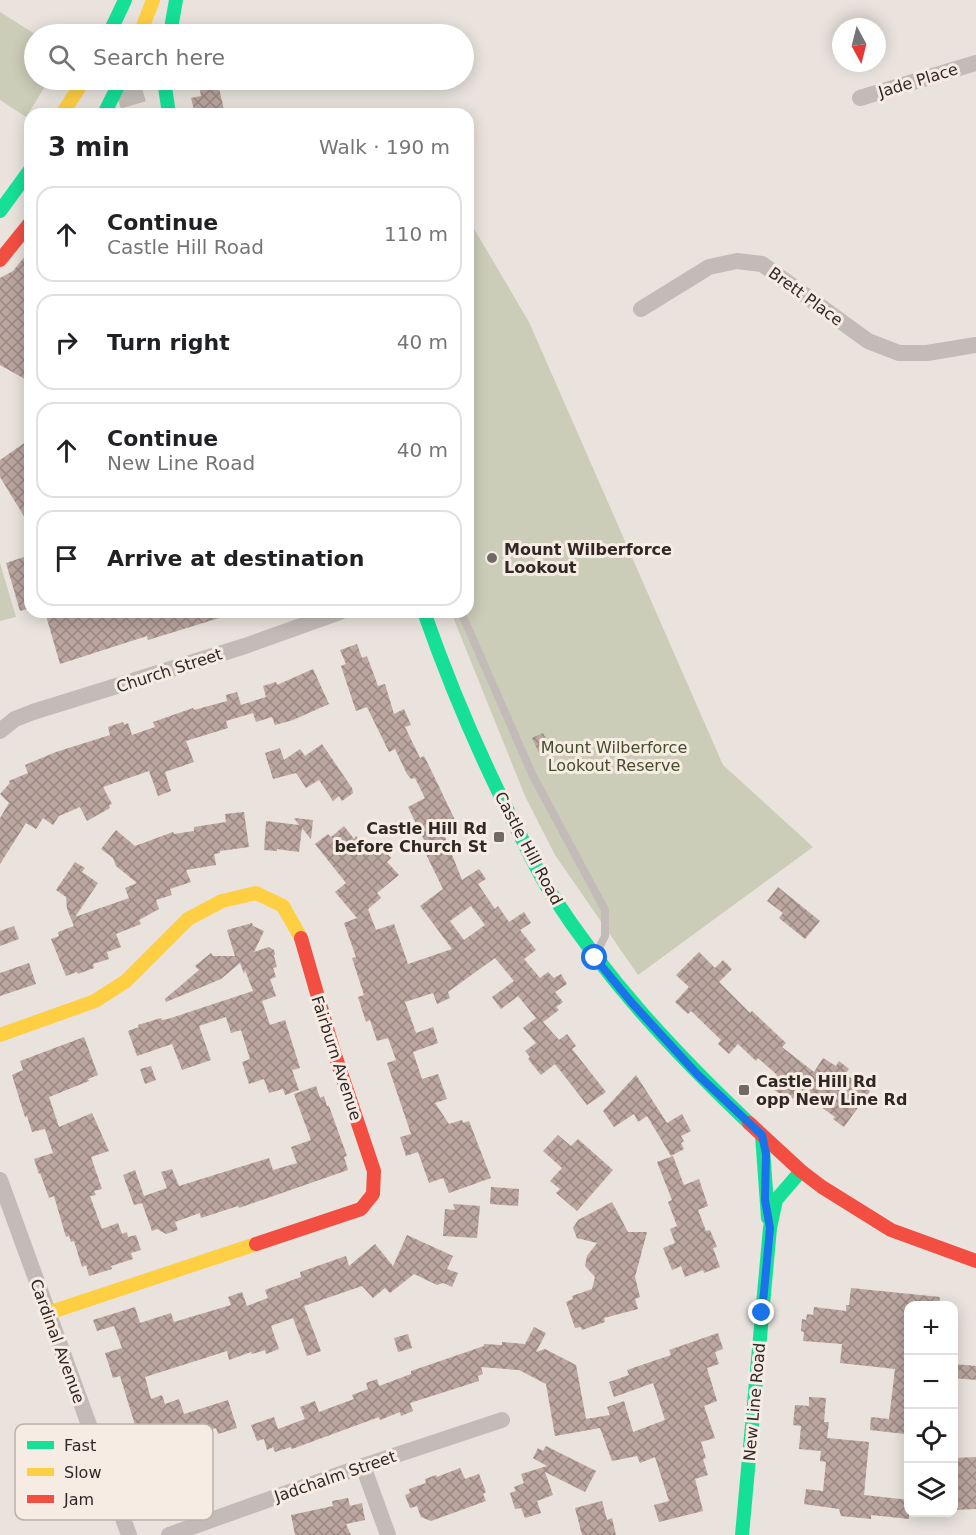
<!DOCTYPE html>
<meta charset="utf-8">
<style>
:root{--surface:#fff;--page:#f6f6f6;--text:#202124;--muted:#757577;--line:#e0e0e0}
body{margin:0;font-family:"DejaVu Sans",sans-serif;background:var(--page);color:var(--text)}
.controls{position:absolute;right:18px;bottom:18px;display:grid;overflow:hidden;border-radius:12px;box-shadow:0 3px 15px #0003}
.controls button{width:54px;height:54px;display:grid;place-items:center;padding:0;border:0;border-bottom:2px solid var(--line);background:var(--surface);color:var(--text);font:30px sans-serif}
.compass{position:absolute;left:832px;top:18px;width:54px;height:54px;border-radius:50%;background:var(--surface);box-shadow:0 3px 15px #0003;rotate:173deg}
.stop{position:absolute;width:18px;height:18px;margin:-14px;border:4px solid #1a73e8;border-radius:50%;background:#fff}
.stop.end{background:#1a73e8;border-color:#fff;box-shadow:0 2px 6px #0008}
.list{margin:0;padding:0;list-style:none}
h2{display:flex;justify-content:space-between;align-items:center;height:78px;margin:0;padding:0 24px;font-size:26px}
h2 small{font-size:20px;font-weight:400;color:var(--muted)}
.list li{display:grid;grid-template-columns:39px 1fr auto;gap:18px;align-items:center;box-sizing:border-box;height:96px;margin:0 12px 12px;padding:0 12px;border:2px solid var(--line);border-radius:18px}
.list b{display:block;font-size:22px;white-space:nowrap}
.list p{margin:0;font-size:20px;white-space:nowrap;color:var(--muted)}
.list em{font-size:20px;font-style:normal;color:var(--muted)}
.icon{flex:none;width:33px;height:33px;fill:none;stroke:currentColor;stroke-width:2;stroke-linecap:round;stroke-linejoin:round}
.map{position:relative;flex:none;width:976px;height:1535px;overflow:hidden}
.search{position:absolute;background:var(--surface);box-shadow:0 3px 15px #0003;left:24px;top:24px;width:450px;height:66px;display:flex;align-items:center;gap:15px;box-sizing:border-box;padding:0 21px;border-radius:33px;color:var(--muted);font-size:22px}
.panel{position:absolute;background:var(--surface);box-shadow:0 3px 15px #0003;left:24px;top:108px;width:450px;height:510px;border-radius:18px}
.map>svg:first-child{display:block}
</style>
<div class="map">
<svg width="976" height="1535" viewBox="0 0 976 1535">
<defs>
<pattern id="building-cross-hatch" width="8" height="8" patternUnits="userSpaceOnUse" patternTransform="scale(1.5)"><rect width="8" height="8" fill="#bba6a0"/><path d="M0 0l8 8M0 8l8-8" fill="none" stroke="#998782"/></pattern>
</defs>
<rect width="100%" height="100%" fill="#e9e2dd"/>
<!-- green -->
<g fill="#cccdb8">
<polygon points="0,12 35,34 34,80 49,80 26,117 0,100"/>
<polygon points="470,222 529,322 723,765 813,847 638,975 555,855 525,796 451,612 468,612 468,223"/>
<polygon points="0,563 16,617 0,621"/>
</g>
<!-- building -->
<g fill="url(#building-cross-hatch)" fill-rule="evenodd">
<polygon points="211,82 218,84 225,114 195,114 191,98 201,96 199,85"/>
<polygon points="30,250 30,382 0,365 0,278 13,271"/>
<polygon points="30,439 30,526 0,477 0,460"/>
<polygon points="30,555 30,608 20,611 6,563"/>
<polygon points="45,612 229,612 229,615 148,640 147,636 60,664"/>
<path d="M357,644L362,658L367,656L378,686L385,684L394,714L404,709L411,725L405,727L420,758L424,756L431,770L455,820L441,827L462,880L479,869L486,879L478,884L495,909L498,906L509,922L524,912L531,923L520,930L536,950L524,959L540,978L548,972L554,978L561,974L567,984L555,992L563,1002L556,1007L559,1010L543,1022L559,1040L567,1034L576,1046L572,1049L606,1092L587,1105L555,1064L541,1075L528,1059L530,1057L525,1051L536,1043L523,1028L536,1018L518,996L501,1009L492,997L514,981L495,958L448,992L450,998L437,1004L433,993L405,1002L416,1033L433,1027L438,1043L413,1052L422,1079L438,1074L447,1099L435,1103L449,1124L462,1120L463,1123L469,1121L491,1178L449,1193L443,1178L429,1183L418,1152L406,1156L400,1137L411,1134L387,1063L396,1060L388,1038L377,1041L370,1020L366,1022L358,997L364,995L352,958L356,957L344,923L357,918L335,892L346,883L315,844L328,834L331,837L344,826L354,839L356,836L366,849L376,840L391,858L387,862L399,875L377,893L381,898L368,909L376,930L394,924L408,964L452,949L420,906L443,889L422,846L426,844L408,807L425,798L415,778L411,779L407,774L395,749L389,752L367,707L356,711L341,666L346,664L340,650ZM471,906L485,925L464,940L450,921Z"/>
<polygon points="313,669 329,704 293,720 275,725 272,717 256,722 253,713 226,721 228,728 186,741 194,762 165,772 171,791 158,796 149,771 103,787 112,804 109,805 110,808 87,821 80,807 59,816 53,825 43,818 36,829 26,823 0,864 0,818 9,803 0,794 10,783 9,781 28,773 25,765 56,752 110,735 108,727 123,722 124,725 128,723 132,735 155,727 153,722 193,708 194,710 227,701 226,695 237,692 241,705 266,697 263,686 276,682 277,685"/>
<polygon points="543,733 551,749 540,755 532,738"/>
<polygon points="322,744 352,788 353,793 342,801 339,796 333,801 319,780 306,788 296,773 273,779 265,753 280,748 284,760 300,749 305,756"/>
<polygon points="244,812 249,847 220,851 220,853 214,854 216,865 186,870 191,882 170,889 172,895 156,900 159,909 139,920 141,924 116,934 121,947 107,952 109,959 93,964 94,968 78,974 77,972 66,976 51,939 59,936 58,932 74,926 67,909 66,897 56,890 75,862 85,868 82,872 98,883 75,917 129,898 125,888 137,883 116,866 113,858 101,849 116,830 135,846 173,832 174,834 194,831 194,827 226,822 225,814"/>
<polygon points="294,818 313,820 311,839 302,828 299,852 277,849 277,851 264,850 266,821 299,825"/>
<polygon points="778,887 820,921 805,939 779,918 783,913 767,901"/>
<polygon points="252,923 253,926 264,931 254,952 269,947 274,950 275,954 274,956 277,967 273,968 276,977 270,979 276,996 262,1001 270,1025 285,1020 300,1068 292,1070 299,1090 285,1095 283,1089 269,1093 264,1079 249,1084 242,1062 250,1059 241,1030 231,1033 226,1017 199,1026 211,1060 182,1070 172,1044 137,1056 128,1031 139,1027 138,1025 161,1018 162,1020 168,1019 253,991 245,970 244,974 240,963 221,979 166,1002 165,999 199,970 195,966 211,953 213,956 235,956 227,930"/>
<polygon points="14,926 19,939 0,946 0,931"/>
<polygon points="699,952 715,968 723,960 732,969 719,982 750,1013 752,1011 786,1043 782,1047 814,1072 823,1058 836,1066 839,1061 849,1069 845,1074 870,1091 844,1127 833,1119 835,1117 799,1091 790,1102 768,1085 777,1075 758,1058 756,1061 738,1044 729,1054 718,1044 721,1040 691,1011 688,1014 675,1002 689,987 676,975"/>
<polygon points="29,963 36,984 0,996 0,973"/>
<polygon points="84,1037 98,1075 88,1079 89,1081 49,1097 59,1127 92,1113 109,1151 91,1157 102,1189 94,1191 96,1195 90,1196 102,1229 118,1223 122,1234 127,1232 128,1237 136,1235 141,1250 131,1253 133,1259 111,1266 112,1269 89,1276 86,1265 82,1267 74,1241 71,1242 69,1236 66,1237 54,1196 49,1198 40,1173 39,1174 34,1159 53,1153 45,1129 32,1132 27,1116 25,1117 12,1075 23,1070 20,1061"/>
<polygon points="151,1066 156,1080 145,1084 140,1069"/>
<polygon points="636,1075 667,1123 682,1114 691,1131 681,1136 684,1141 681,1143 684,1149 671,1156 647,1116 638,1122 634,1114 614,1127 603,1111"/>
<polygon points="316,1086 320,1098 324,1096 327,1106 329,1106 347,1156 344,1157 348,1170 239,1208 238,1206 201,1218 200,1213 175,1222 178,1230 166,1234 157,1229 152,1231 142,1203 134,1205 123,1175 135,1170 144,1196 167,1188 161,1172 172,1169 179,1186 269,1158 273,1170 297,1163 291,1147 311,1140 294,1094"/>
<polygon points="558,1135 571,1146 578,1139 613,1170 577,1211 556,1193 560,1189 550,1181 562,1168 543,1151"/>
<polygon points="673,1156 684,1185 699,1179 708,1206 698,1210 706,1231 710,1230 717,1247 713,1248 720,1267 704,1273 703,1270 685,1277 681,1266 672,1270 663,1248 675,1243 670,1229 677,1226 668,1202 672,1200 657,1162"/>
<polygon points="491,1187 519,1189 518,1206 490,1204"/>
<polygon points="612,1202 628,1232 647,1232 635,1277 640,1297 635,1299 638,1309 604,1318 605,1322 582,1330 581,1327 575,1328 566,1302 573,1299 572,1296 592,1289 595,1277 585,1266 587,1256 597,1243 577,1238 573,1228 578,1220"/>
<polygon points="453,1204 480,1206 477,1238 443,1236 445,1209 455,1210"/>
<polygon points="407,1235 453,1256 447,1269 458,1273 452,1287 443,1283 437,1285 414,1274 390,1293 385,1288 373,1298 362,1286 304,1306 321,1351 307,1356 293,1318 271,1326 279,1349 266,1354 265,1350 252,1354 251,1352 229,1360 227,1351 145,1377 151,1399 162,1395 165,1404 179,1399 184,1414 228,1400 237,1428 218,1434 216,1428 173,1443 177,1457 196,1486 199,1496 193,1497 197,1509 176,1516 172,1503 162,1506 152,1474 163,1471 155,1444 142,1448 120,1376 113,1378 105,1353 122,1348 114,1326 97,1331 93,1320 135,1307 140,1323 171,1313 174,1322 231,1305 228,1297 242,1292 247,1306 268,1298 265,1290 301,1277 300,1272 346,1256 349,1266 375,1244 393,1266"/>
<polygon points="851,1288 940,1297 939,1305 909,1305 909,1419 905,1434 870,1430 871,1417 889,1419 895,1369 840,1363 842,1344 803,1341 804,1332 801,1331 802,1319 806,1320 807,1314 813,1315 814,1307 846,1311 846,1305 849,1305"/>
<polygon points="534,1327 546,1333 536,1352 545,1349 576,1365 586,1419 610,1415 607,1407 624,1401 633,1432 665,1420 653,1383 614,1397 609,1382 629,1375 627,1370 671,1355 669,1350 718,1333 723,1349 715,1352 719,1364 707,1368 717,1401 704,1406 715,1438 701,1442 706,1458 703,1459 708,1475 695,1479 703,1511 659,1522 654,1505 669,1501 655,1457 640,1463 637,1456 612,1461 600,1428 555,1436 546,1384 519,1370 481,1367 483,1374 478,1376 479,1381 410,1403 413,1411 401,1416 400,1412 380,1420 379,1417 292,1449 291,1447 275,1452 273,1447 267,1450 264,1439 257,1441 251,1425 274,1417 278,1429 305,1419 300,1407 315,1401 319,1412 354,1399 352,1395 368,1389 366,1383 377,1379 379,1386 411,1374 411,1371 484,1346 484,1344 502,1345 502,1342 525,1344"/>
<polygon points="408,1334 412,1348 398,1352 394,1338"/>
<polygon points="954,1364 976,1366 976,1380 954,1378"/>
<polygon points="809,1397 826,1398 824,1422 829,1422 827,1438 869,1442 864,1495 909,1500 909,1519 871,1515 871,1519 841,1516 839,1509 804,1504 806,1489 823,1491 826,1462 820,1461 821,1451 799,1449 801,1426 793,1425 795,1405 809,1406"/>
<polygon points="546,1446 596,1471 585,1492 545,1472 553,1495 537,1501 541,1513 525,1518 521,1508 515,1509 510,1493 516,1491 514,1487 524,1483 521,1474 547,1466 533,1458 538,1448 543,1451"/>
<polygon points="976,1457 976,1509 954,1510 954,1458"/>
<polygon points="460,1468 465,1479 479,1474 486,1492 483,1494 486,1501 431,1521 421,1517 417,1506 410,1508 405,1495 410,1493 409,1489 426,1483 425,1479 436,1475 437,1477"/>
<polygon points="348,1498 350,1506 362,1503 365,1520 346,1524 351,1535 295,1535 291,1515 333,1506 332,1501"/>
<polygon points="602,1501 607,1520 612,1518 616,1535 582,1535 575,1508"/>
</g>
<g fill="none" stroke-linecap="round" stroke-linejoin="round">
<!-- primary-tunnel -->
<polyline stroke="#c4bdb8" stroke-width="26" stroke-dasharray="26 13" stroke-linecap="butt" points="126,80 136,114"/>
<!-- lane -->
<polyline stroke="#c2bbb7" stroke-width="8" points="461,612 533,776 605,910 605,936 596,954"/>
<!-- street -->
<g stroke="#c2bbb7" stroke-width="16">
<polyline points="860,98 976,63"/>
<polyline points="641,309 709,267 737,261 762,264 868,341 899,353 927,353 976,345"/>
<polyline points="0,731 15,719 33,712 245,646 340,612"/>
<polyline points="0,1180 129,1535"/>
<polyline points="363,1466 388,1535"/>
<polyline points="169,1535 363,1466 502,1420"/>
</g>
<!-- fast -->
<g stroke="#16e098" stroke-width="14">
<polyline points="109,34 125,0"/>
<polyline points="170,34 176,0"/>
<polyline points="164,80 169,114"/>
<polyline points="104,114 121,80"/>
<polyline points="0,211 30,170"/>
<path d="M424,612C450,686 481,759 517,829C528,850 538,873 551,893C606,979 675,1053 749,1123"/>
<polyline points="762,1135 768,1218"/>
<polyline points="742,1535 770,1228 776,1200 801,1171"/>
</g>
<!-- slow -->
<g stroke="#ffcf43" stroke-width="14">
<polyline points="140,34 153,0"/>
<polyline points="62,114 84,80"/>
<polyline points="0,1035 95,1001 126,981 188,919 222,901 256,893 283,906 301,938"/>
<polyline points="48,1313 256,1244"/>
</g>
<!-- jam -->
<g stroke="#f24e42" stroke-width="14">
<polyline points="0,260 30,223"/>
<polyline points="749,1123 801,1171 822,1187 891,1230 976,1261"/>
<polyline points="256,1244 361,1209 373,1194 374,1171 333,1049 301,938"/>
</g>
</g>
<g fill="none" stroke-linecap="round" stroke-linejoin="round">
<!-- route -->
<polyline stroke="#1a73e8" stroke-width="8" points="595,958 632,1003 697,1074 762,1135 766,1154 765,1200 770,1228 762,1313"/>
</g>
<!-- markers -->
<g fill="#716966" stroke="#f6ece4" stroke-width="2">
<circle cx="492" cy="558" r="6"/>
<rect x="493" y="831" width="12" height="12" rx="3"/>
<rect x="738" y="1084" width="12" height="12" rx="3"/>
</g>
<g text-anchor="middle" stroke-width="6" stroke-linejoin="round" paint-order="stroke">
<!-- street labels -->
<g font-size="16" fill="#312826" stroke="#f6ece4">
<text transform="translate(918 80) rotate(-17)" y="6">Jade Place</text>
<text transform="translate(806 296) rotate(36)" y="6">Brett Place</text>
<text transform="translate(169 670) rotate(-18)" y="6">Church Street</text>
<text transform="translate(529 848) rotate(62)" y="6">Castle Hill Road</text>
<text transform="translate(337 1058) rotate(72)" y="6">Fairburn Avenue</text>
<text transform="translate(58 1341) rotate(70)" y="6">Cardinal Avenue</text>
<text transform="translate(754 1402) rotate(-85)" y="6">New Line Road</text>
<text transform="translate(335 1476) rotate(-19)" y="6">Jadchalm Street</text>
</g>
<!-- poi labels -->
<g font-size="16" font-weight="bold" fill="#312826" stroke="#f6ece4" text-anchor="start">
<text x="504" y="555">Mount Wilberforce<tspan x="504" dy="18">Lookout</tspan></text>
<text x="487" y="834" text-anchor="end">Castle Hill Rd<tspan x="487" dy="18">before Church St</tspan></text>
<text x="756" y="1087">Castle Hill Rd<tspan x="756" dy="18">opp New Line Rd</tspan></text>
</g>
<!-- park labels -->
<g font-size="16" fill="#454d2c" stroke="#f6ece4">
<text x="614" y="753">Mount Wilberforce<tspan x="614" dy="18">Lookout Reserve</tspan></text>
</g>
</g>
<!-- legend -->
<rect x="15" y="1424" width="198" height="96" rx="9" fill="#f6ece4" stroke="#bbb1ab" stroke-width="1.5"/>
<rect x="27" y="1441" width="27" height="8" fill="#16e098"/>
<rect x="27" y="1468" width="27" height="8" fill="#ffcf43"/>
<rect x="27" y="1495" width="27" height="8" fill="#f24e42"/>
<g font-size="16" fill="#312826">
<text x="64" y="1451">Fast</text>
<text x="64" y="1478">Slow</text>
<text x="64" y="1505">Jam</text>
</g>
</svg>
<div class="controls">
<button>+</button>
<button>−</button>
<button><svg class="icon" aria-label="locate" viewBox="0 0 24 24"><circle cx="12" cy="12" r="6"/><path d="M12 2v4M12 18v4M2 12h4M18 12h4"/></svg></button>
<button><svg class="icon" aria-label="layers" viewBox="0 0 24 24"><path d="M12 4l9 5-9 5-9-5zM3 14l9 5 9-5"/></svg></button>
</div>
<svg class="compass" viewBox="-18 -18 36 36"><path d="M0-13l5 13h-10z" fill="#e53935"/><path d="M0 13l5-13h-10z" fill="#757577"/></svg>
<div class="stop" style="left:595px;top:958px"></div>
<div class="stop end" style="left:762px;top:1313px"></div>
<div class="search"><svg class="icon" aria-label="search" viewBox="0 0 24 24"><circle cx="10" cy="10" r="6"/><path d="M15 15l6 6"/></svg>Search here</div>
<section class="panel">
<h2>3 min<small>Walk · 190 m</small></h2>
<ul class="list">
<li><svg class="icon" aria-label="ahead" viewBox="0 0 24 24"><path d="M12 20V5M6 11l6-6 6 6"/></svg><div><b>Continue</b><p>Castle Hill Road</p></div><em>110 m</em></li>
<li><svg class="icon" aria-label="right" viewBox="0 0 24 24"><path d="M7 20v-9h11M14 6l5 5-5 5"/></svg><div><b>Turn right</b></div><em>40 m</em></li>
<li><svg class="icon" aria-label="ahead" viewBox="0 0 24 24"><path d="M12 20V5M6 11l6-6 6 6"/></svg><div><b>Continue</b><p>New Line Road</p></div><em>40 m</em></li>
<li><svg class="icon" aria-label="arrive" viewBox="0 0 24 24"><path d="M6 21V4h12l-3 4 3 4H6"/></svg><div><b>Arrive at destination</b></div></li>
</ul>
</section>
</div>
